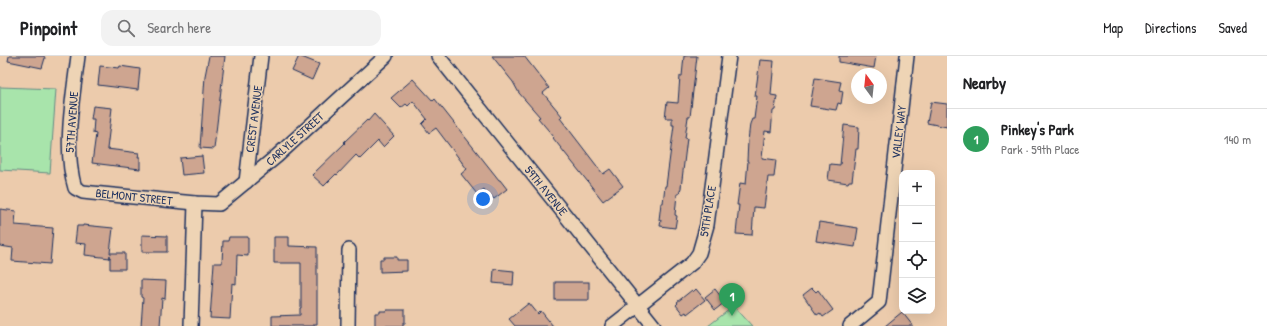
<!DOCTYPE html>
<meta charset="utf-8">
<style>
:root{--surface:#fff;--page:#f2f2f2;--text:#202124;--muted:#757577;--line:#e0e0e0;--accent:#1b2f5e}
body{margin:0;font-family:"Patrick Hand",sans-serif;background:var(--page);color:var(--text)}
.controls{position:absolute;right:12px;bottom:12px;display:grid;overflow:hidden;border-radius:8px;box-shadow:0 4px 16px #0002}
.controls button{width:36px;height:36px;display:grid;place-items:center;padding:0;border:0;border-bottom:1px solid var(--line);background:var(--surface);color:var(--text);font:20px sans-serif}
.compass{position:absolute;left:851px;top:12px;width:36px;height:36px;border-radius:50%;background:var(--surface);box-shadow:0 4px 16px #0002;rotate:345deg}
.you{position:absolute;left:483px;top:143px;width:14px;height:14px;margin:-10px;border:3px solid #fff;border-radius:50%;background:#1a73e8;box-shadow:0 0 0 6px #1a73e833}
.badge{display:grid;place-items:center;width:26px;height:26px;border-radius:50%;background:var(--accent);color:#fff;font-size:13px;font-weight:700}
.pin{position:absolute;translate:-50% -33px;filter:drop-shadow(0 1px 2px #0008)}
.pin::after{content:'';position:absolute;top:21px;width:14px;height:12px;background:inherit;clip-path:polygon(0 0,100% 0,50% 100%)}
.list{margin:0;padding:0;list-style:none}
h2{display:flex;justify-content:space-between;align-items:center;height:52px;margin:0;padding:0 16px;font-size:17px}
h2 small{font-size:13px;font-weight:400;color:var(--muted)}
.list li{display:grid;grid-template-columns:26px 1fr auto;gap:12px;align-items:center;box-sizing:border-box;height:60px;padding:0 16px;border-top:1px solid var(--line)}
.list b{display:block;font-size:15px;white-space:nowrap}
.list p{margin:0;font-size:13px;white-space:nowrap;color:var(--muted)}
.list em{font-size:13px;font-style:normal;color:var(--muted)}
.icon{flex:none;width:22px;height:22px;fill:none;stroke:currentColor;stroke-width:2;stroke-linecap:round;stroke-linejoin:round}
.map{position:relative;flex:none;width:947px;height:270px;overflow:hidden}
header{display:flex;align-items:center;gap:24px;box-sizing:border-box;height:56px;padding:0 20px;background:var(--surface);border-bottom:1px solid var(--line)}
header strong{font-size:19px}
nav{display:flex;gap:22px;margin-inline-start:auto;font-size:14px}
.search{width:280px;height:36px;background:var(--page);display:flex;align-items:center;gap:10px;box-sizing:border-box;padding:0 14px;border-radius:12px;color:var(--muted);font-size:15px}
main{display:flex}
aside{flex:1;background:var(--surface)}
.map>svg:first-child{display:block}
</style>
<header>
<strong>Pinpoint</strong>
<div class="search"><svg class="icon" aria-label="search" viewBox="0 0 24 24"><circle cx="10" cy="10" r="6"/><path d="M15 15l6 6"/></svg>Search here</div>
<nav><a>Map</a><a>Directions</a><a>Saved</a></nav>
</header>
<main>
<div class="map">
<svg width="947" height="270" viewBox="0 0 947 270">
<rect width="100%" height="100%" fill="#eccbac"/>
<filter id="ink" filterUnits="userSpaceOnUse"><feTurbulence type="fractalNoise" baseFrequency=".025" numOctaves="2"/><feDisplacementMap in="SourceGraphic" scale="8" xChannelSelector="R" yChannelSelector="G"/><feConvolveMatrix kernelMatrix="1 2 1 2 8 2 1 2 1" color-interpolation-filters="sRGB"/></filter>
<g filter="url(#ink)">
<!-- green -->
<g fill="#a8e4ab" stroke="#628a84">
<polygon points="0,31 56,33 50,117 0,114"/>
<polygon points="734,250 752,270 708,270"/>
</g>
<!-- building -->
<g fill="#cea590" stroke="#1b2f5e">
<polygon points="9,0 44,0 45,2 42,12 8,5"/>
<polygon points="209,0 225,0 214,93 200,92 205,20"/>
<polygon points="299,0 319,8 312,24 292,15"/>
<polygon points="492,0 524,0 549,32 543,37 562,60 560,62 580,88 603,118 610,113 623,130 603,145 553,82 554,81 538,62 540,61 519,37 513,26"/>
<polygon points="684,0 697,0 690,61 688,61 685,82 687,82 681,132 679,138 677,138 675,159 677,160 675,172 660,170 661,164 659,164 661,147 663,147 665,130 666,130 674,69 672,69 672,62 665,62 667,46 678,47 680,20 682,20"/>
<polygon points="839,0 876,0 874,12 839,6"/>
<polygon points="760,4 774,5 771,38 771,39 777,40 775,54 773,55 771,76 765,75 762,102 776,104 774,121 768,121 764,152 754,151 752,179 736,178 739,149 737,149 740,127 746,128 748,105 747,105 748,85 750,68 752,63 754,63 757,40 755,40"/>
<polygon points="100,10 119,12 120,10 140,13 138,34 98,29"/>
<polygon points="815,22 841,26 839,34 843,35 841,48 838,47 836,54 810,50"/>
<polygon points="413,23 433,45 435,43 499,124 500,124 507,133 494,143 488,136 487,137 484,133 477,138 461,118 467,113 436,72 429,77 422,68 427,63 413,45 408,50 406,48 401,52 391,42"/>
<polygon points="931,46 947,48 947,71 927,67"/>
<polygon points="93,50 112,52 107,93 139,97 138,101 140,101 140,113 92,107 96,78 93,77 94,63 91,63"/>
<polygon points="374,58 394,80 383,91 378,85 360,103 356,99 337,119 336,118 324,130 312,119 345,87 344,86 367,64 368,65"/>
<polygon points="844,69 859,71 858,93 856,93 852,125 849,125 848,127 828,124 830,108 840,109"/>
<polygon points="202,100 204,117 182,119 180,102"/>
<polygon points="0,153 16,155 15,169 53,172 50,208 12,205 13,192 0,190"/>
<polygon points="819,166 858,172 855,191 816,185"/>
<polygon points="83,169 113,172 110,197 125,197 125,213 110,213 110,199 110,202 85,199 86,188 75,187 77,170 83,170"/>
<polygon points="142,179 167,180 167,196 142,196"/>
<polygon points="229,181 248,181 248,200 237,199 236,228 232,227 230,263 210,262 214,207 222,207 223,185 228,185"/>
<polygon points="274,181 289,181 289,190 317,191 317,268 314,268 314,270 272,270 272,260 300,259 300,252 301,252 301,207 274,207"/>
<polygon points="384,201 397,201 397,204 407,204 407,215 380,216 380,203 384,203"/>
<polygon points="494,213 514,215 513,229 493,227"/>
<polygon points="141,224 166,225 165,243 162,242 160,270 141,270 143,242 141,241"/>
<rect x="555" y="226" width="34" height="18"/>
<polygon points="812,232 816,236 818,234 833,254 823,261 820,257 817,259 803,239"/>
<polygon points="696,233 705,244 687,258 686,256 683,258 676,249 678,247 677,246 692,234 693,236"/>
<polygon points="715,233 725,246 715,254 705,241"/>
<polygon points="529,247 538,258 541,255 553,270 515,270 509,263"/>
<polygon points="387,254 405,254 405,267 403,267 403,270 375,270 375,257 380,257 380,255 387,255"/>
<polygon points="902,256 913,270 885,270"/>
</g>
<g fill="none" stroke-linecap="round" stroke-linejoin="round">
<!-- minor casing -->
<g stroke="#1b2f5e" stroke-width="16">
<g id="minor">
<path d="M78,0C73,41 63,93 75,132L83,136L92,137L195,147L219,148L277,100L386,0"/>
<polyline points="438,0 654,270"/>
<polyline points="246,126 261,0"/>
<polyline points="191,270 195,147"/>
<polyline points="348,270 349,194"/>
<polyline points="612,270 692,207 699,197 707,169 729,0"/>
<polyline points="850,270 879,246 907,0"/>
</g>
</g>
<!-- minor -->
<use href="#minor" stroke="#eed4b5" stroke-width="13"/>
</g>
</g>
<g text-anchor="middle" stroke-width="3" stroke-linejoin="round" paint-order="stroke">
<!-- street labels -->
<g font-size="12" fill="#1b2f5e" stroke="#eed4b5">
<text transform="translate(254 63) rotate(-83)" y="4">CREST AVENUE</text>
<text transform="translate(72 66) rotate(-86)" y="4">57TH AVENUE</text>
<text transform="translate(899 76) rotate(-83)" y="4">VALLEY WAY</text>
<text transform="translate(295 83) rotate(-42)" y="4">CARLYLE STREET</text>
<text transform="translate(546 135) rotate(51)" y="4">59TH AVENUE</text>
<text transform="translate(134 141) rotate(6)" y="4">BELMONT STREET</text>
<text transform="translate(708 155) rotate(-81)" y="4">59TH PLACE</text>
</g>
</g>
</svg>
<div class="controls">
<button>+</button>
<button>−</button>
<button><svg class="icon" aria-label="locate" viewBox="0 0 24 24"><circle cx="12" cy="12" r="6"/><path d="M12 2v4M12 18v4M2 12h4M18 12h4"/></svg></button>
<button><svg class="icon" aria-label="layers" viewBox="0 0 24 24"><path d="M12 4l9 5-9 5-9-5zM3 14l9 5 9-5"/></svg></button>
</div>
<svg class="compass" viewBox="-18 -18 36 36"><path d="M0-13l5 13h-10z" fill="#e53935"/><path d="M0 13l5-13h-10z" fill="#757577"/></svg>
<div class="you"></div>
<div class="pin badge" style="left:732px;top:260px;background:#2e9e5b">1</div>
</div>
<aside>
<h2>Nearby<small></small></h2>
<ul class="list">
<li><span class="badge" style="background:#2e9e5b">1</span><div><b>Pinkey's Park</b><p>Park · 59th Place</p></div><em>140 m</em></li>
</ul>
</aside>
</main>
